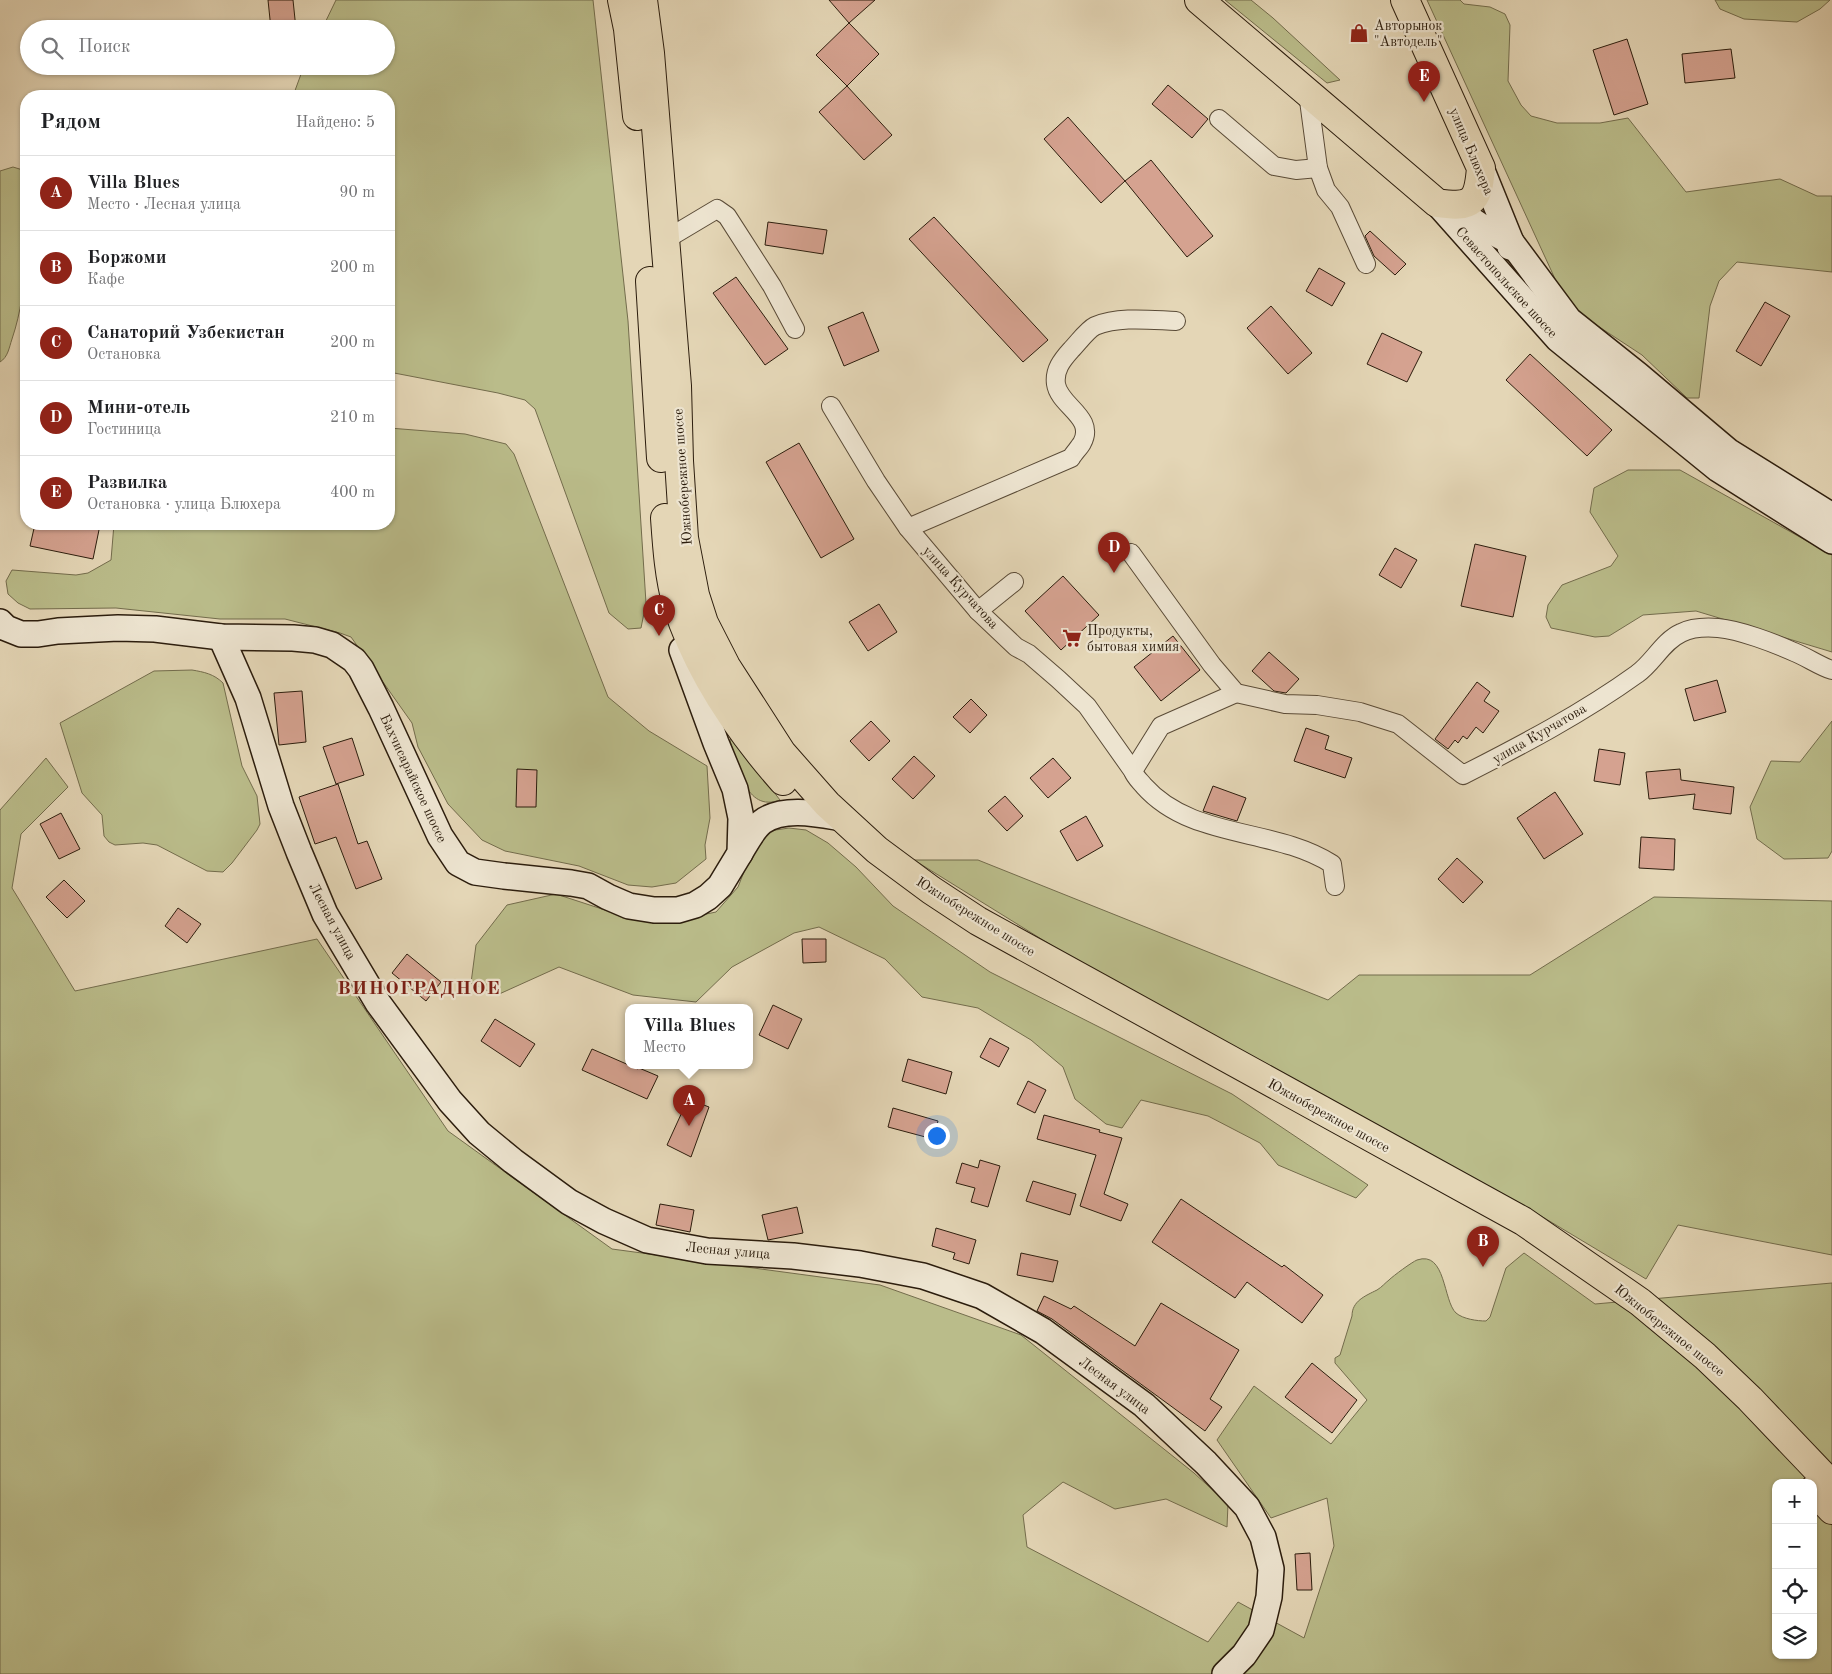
<!DOCTYPE html>
<html lang="ru">
<meta charset="utf-8">
<style>
:root{--surface:#fff;--page:#f6f6f6;--text:#202124;--muted:#757577;--line:#e0e0e0;--accent:#8f2418}
body{margin:0;font-family:"Old Standard TT",serif;background:var(--page);color:var(--text)}
.controls{position:absolute;right:15px;bottom:15px;display:grid;overflow:hidden;border-radius:10px;box-shadow:0 1px 4px #0004}
.controls button{width:45px;height:45px;display:grid;place-items:center;padding:0;border:0;border-bottom:1px solid var(--line);background:var(--surface);color:var(--text);font:25px sans-serif}
.you{position:absolute;left:936px;top:1135px;width:18px;height:18px;margin:-12px;border:4px solid #fff;border-radius:50%;background:#1a73e8;box-shadow:0 0 0 8px #1a73e833}
.badge{display:grid;place-items:center;width:32px;height:32px;border-radius:50%;background:var(--accent);color:#fff;font-size:16px;font-weight:700}
.pin{position:absolute;translate:-50% -41px;filter:drop-shadow(0 1px 2px #0008)}
.pin::after{content:'';position:absolute;top:26px;width:18px;height:15px;background:inherit;clip-path:polygon(0 0,100% 0,50% 100%)}
.popup{position:absolute;left:625px;top:1004px;width:128px;height:65px;box-sizing:border-box;display:grid;place-content:center;border-radius:10px;background:var(--surface);filter:drop-shadow(0 1px 4px #0005);font-size:16px;white-space:nowrap;color:var(--muted)}
.popup b{font-size:19px;color:var(--text)}
.popup::after{content:'';position:absolute;left:50%;top:100%;margin-left:-10px;border:10px solid transparent;border-top-color:var(--surface)}
.list{margin:0;padding:0;list-style:none}
h2{display:flex;justify-content:space-between;align-items:center;height:65px;margin:0;padding:0 20px;font-size:21px}
h2 small{font-size:16px;font-weight:400;color:var(--muted)}
.list li{display:grid;grid-template-columns:32px 1fr auto;gap:15px;align-items:center;box-sizing:border-box;height:75px;padding:0 20px;border-top:1px solid var(--line)}
.list b{display:block;font-size:19px;white-space:nowrap}
.list p{margin:0;font-size:16px;white-space:nowrap;color:var(--muted)}
.list em{font-size:16px;font-style:normal;color:var(--muted)}
.icon{flex:none;width:28px;height:28px;fill:none;stroke:currentColor;stroke-width:2;stroke-linecap:round;stroke-linejoin:round}
.map{position:relative;flex:none;width:1832px;height:1674px;overflow:hidden}
.search{position:absolute;background:var(--surface);box-shadow:0 1px 4px #0004;left:20px;top:20px;width:375px;height:55px;display:flex;align-items:center;gap:12px;box-sizing:border-box;padding:0 18px;border-radius:28px;color:var(--muted);font-size:19px}
.panel{position:absolute;background:var(--surface);box-shadow:0 1px 4px #0004;left:20px;top:90px;width:375px;height:440px;border-radius:20px}
.map>svg:first-child{display:block}
</style>
<div class="map">
<svg width="1832" height="1674" viewBox="0 0 1832 1674">
<rect width="100%" height="100%" fill="#e4d6b6"/>
<filter id="stains"><feTurbulence type="fractalNoise" baseFrequency=".004" numOctaves="4"/><feColorMatrix values="0 0 0 0 .2 0 0 0 0 .09 0 0 0 0 .02 0 0 0 .5 -.17"/></filter>
<radialGradient id="worn" r=".72"><stop offset=".6" stop-color="#630" stop-opacity="0"/><stop offset="1" stop-color="#630" stop-opacity=".3"/></radialGradient>
<!-- green -->
<g fill="#babc8a" stroke="#736c4c" fill-rule="evenodd">
<polygon points="336,0 593,0 628,321 646,603 641,628 628,629 609,613 535,409 525,400 498,393 389,372 389,96 293,96 304,66 386,66 386,29 322,29"/>
<polygon points="1225,0 1251,0 1273,18 1340,80 1327,83"/>
<polygon points="1427,0 1460,0 1464,4 1490,7 1505,14 1510,25 1508,81 1521,105 1531,116 1557,123 1600,123 1628,118 1686,192 1780,179 1817,196 1832,196 1832,272 1737,262 1719,281 1710,306 1699,398 1687,398 1642,355 1578,313 1562,294"/>
<polygon points="1715,0 1830,0 1820,9 1797,22 1744,19 1720,9"/>
<path d="M13,167L26,171C26,227 30,286 12,339C9,348 8,357 0,362V171Z"/>
<polygon points="389,428 465,434 506,444 514,454 608,697 649,731 707,766 710,818 705,845 706,859 676,883 652,887 628,885 579,866 505,851 482,840 448,804 418,747 412,723 351,637 340,633 285,619 220,619 116,608 30,609 18,603 8,594 6,581 12,570 76,575 88,573 111,560 114,524 389,524"/>
<polygon points="1628,470 1680,470 1832,555 1832,652 1696,611 1643,615 1609,636 1595,637 1551,628 1546,617 1548,605 1562,585 1611,566 1618,556 1590,512 1594,488"/>
<path d="M192,670C204,672 214,674 223,683L242,766L257,796L260,824L257,830L232,863L223,872L207,871L157,845L143,843L115,845L109,842L104,836L102,815L82,793L60,723L154,671Z"/>
<polygon points="1832,721 1832,851 1828,858 1784,859 1757,839 1750,807 1771,761 1800,762"/>
<path d="M731,736L780,800C745,813 738,765 730,741Z"/>
<path d="M46,758L68,787L21,834L12,888L75,991L317,939L448,1131L612,1249L880,1285L1021,1335L1194,1473L1228,1504L1227,1527L1166,1499L1115,1509L1063,1482L1023,1515L1027,1547L1208,1642L1238,1602L1304,1638L1334,1546L1327,1498L1271,1518L1217,1440L1254,1386L1331,1444L1367,1400L1335,1363V1358L1340,1355L1352,1316C1352,1301 1365,1296 1377,1290C1382,1287 1385,1283 1389,1280C1393,1276 1412,1262 1417,1260C1446,1250 1443,1301 1456,1313C1463,1319 1477,1321 1486,1321L1490,1317L1506,1268L1524,1253L1595,1304L1832,1283V1674H0V810ZM1776,1483H1813V1655H1776Z"/>
<polygon points="789,828 806,830 828,843 856,867 893,906 990,972 1232,1094 1368,1185 1356,1198 1278,1165 1260,1143 1208,1116 1141,1100 1122,1128 1106,1124 1075,1099 1063,1067 1031,1040 978,1008 922,997 885,959 819,927 794,933 732,967 696,1002 633,995 559,967 497,995 471,983 476,945 507,905 556,894 605,910 673,921 716,912 738,887 751,854 769,831"/>
<polygon points="914,860 978,860 1328,1000 1359,975 1530,975 1654,897 1832,901 1832,1255 1678,1225 1646,1279 1541,1216 1175,1022"/>
</g>
<!-- building -->
<g fill="#d5a290" stroke="#2c1d0d">
<polygon points="268,0 293,0 296,29 271,29"/>
<polygon points="829,0 875,0 849,23"/>
<polygon points="849,23 879,54 847,86 816,55"/>
<polygon points="1627,39 1648,104 1614,115 1593,50"/>
<polygon points="1731,49 1735,78 1685,83 1682,54"/>
<polygon points="1168,85 1208,119 1192,138 1152,104"/>
<polygon points="847,86 892,135 864,160 819,112"/>
<polygon points="1068,117 1125,181 1101,203 1044,139"/>
<polygon points="1151,160 1213,236 1187,257 1125,181"/>
<polygon points="934,217 1048,340 1023,362 909,239"/>
<polygon points="768,222 827,230 823,254 765,245"/>
<polygon points="1370,231 1406,264 1395,275 1374,256 1365,236"/>
<polygon points="1319,268 1345,283 1332,306 1306,291"/>
<polygon points="736,277 788,349 765,365 713,293"/>
<polygon points="1765,302 1790,316 1761,366 1736,351"/>
<polygon points="1271,306 1312,353 1288,374 1247,328"/>
<polygon points="863,312 879,351 844,366 828,327"/>
<polygon points="1382,333 1422,352 1407,382 1367,364"/>
<polygon points="1530,354 1612,430 1587,456 1506,380"/>
<polygon points="799,443 854,539 821,558 766,462"/>
<polygon points="35,524 92,524 100,525 93,559 30,546"/>
<polygon points="1475,544 1526,556 1513,617 1461,606"/>
<polygon points="1395,548 1417,560 1401,588 1379,575"/>
<polygon points="1063,576 1099,615 1061,650 1025,611"/>
<polygon points="879,604 897,632 868,651 849,622"/>
<polygon points="1173,636 1200,670 1161,701 1134,667"/>
<polygon points="1269,652 1299,679 1286,693 1274,691 1252,671"/>
<polygon points="1717,680 1726,712 1694,721 1685,689"/>
<polygon points="1477,682 1490,692 1484,701 1499,711 1483,733 1476,727 1467,739 1463,736 1458,743 1455,740 1448,749 1435,739"/>
<polygon points="302,691 306,742 279,745 274,693"/>
<polygon points="971,699 987,715 970,733 953,717"/>
<polygon points="871,721 890,741 869,761 850,741"/>
<polygon points="1306,728 1329,736 1325,749 1352,758 1345,778 1294,761"/>
<polygon points="352,738 364,775 336,784 323,747"/>
<polygon points="1599,749 1625,753 1620,785 1594,781"/>
<polygon points="914,756 935,776 913,799 892,779"/>
<polygon points="1053,758 1071,778 1048,798 1030,778"/>
<polygon points="517,769 537,770 536,807 516,807"/>
<polygon points="1680,769 1681,780 1734,787 1731,814 1693,809 1695,794 1649,799 1646,772"/>
<polygon points="338,784 358,844 367,841 382,879 356,889 336,837 315,844 299,797"/>
<polygon points="1213,786 1246,798 1237,821 1203,811"/>
<polygon points="1555,792 1583,834 1544,859 1517,818"/>
<polygon points="1005,796 1023,816 1007,831 988,811"/>
<polygon points="61,813 80,849 59,859 40,824"/>
<polygon points="1086,816 1103,846 1077,861 1060,831"/>
<polygon points="1641,837 1675,839 1674,870 1639,868"/>
<polygon points="1457,858 1483,882 1463,903 1438,879"/>
<polygon points="64,880 85,901 67,918 46,897"/>
<polygon points="178,908 201,924 187,943 165,926"/>
<polygon points="802,939 826,939 826,962 803,963"/>
<polygon points="407,954 441,982 426,1001 392,973"/>
<polygon points="773,1005 802,1019 788,1049 759,1035"/>
<polygon points="495,1019 535,1044 520,1067 481,1041"/>
<polygon points="990,1038 1009,1048 999,1067 980,1057"/>
<polygon points="592,1049 638,1069 639,1068 658,1076 647,1099 582,1070"/>
<polygon points="908,1059 952,1072 946,1094 902,1081"/>
<polygon points="1028,1081 1046,1090 1035,1113 1017,1104"/>
<polygon points="688,1099 709,1107 691,1157 667,1145"/>
<polygon points="893,1108 938,1121 933,1139 888,1127"/>
<polygon points="1044,1115 1100,1130 1099,1132 1122,1138 1104,1194 1128,1204 1121,1221 1080,1206 1096,1155 1037,1139"/>
<polygon points="980,1160 1000,1166 988,1207 971,1202 975,1188 956,1183 962,1163 978,1168"/>
<polygon points="1033,1181 1076,1194 1070,1215 1026,1201"/>
<polygon points="1181,1199 1282,1267 1284,1265 1323,1295 1302,1323 1247,1282 1235,1298 1152,1242"/>
<polygon points="660,1204 694,1210 690,1232 656,1225"/>
<polygon points="797,1207 803,1233 768,1240 762,1215"/>
<polygon points="936,1228 976,1240 969,1264 953,1259 955,1253 932,1246"/>
<polygon points="1021,1253 1058,1261 1053,1282 1017,1275"/>
<polygon points="1044,1296 1071,1309 1074,1306 1135,1346 1161,1303 1239,1350 1210,1399 1222,1407 1205,1431 1052,1319 1037,1311"/>
<polygon points="1312,1363 1357,1400 1332,1433 1285,1397"/>
<polygon points="1310,1553 1312,1590 1297,1590 1295,1554"/>
</g>
<g fill="none" stroke-linecap="round" stroke-linejoin="round">
<!-- street casing -->
<g stroke="#5a4b37" stroke-width="20">
<g id="street">
<polyline points="1308,93 1318,168 1326,190 1340,207 1366,264"/>
<polyline points="1219,119 1274,166 1296,170 1318,168"/>
<polyline points="665,240 717,209 727,216 772,286 795,329"/>
<path d="M831,406L876,481L908,528L978,611L1016,647L1029,654L1058,679L1087,706L1133,771C1135,777 1140,781 1144,786C1192,840 1274,827 1332,864L1335,886"/>
<path d="M908,528L1071,458C1074,453 1079,448 1082,443C1096,417 1059,406 1056,384C1054,370 1062,360 1071,350C1078,343 1087,330 1095,326C1120,316 1150,320 1176,321"/>
<path d="M1131,553L1212,665L1236,693L1285,704L1317,705L1360,712L1398,724L1463,775C1522,745 1583,713 1637,674C1653,663 1663,641 1681,633C1693,627 1706,627 1718,628C1740,630 1774,643 1794,652C1807,657 1819,666 1832,670"/>
<polyline points="978,611 1014,582"/>
<polyline points="1133,771 1161,726 1236,693"/>
</g>
</g>
<!-- secondary casing -->
<g stroke="#2c1d0d" stroke-width="28">
<g id="secondary">
<polyline points="1481,168 1511,242 1510,247"/>
<polyline points="1437,203 1558,339 1718,469 1832,541"/>
<polyline points="1452,207 1479,225 1511,242 1569,320 1638,375 1728,451 1832,516"/>
<polyline points="0,622 6,628 21,634 38,634 58,631 118,628 155,629 221,637 293,638 315,640 332,645 354,660 361,669 381,708 440,836 458,863 475,872 504,876 571,883 588,886 608,897 629,906 654,910 678,910 695,905 708,897 720,886 740,853 741,818 735,789 716,743 682,650"/>
<polyline points="221,637 248,698 281,806 299,852 325,914 378,1003 450,1101 479,1133 513,1161 569,1202 604,1221 647,1240 707,1251 793,1256 860,1264 923,1276 982,1296 1043,1331 1144,1405 1206,1463 1247,1507 1263,1537 1271,1569 1269,1597 1261,1630 1244,1655 1225,1674"/>
<path d="M740,853C746,843 753,829 762,822C783,806 819,814 842,818"/>
</g>
</g>
<!-- primary casing -->
<g stroke="#2c1d0d" stroke-width="30">
<path id="primary" d="M1199,0L1437,203C1472,208 1478,203 1481,168L1405,0"/>
</g>
<!-- highway casing -->
<g stroke="#2c1d0d" stroke-width="30">
<g id="highway">
<polyline points="622,0 628,29 637,116"/>
<polyline points="643,0 650,53 677,386 679,461 684,538 695,595 704,623 726,666 782,753 827,804 877,850 931,890 978,921 1523,1221 1640,1302 1705,1356 1750,1399 1832,1485"/>
<polyline points="650,281 661,458"/>
<path d="M665,518C667,547 669,577 677,605C697,670 738,730 783,781"/>
<polyline points="1813,1490 1832,1510"/>
</g>
</g>
<!-- street -->
<use href="#street" stroke="#ede4d0" stroke-width="18"/>
<!-- secondary -->
<use href="#secondary" stroke="#ede4d0" stroke-width="25"/>
<!-- primary -->
<use href="#primary" stroke="#e4d6b6" stroke-width="28"/>
<!-- highway -->
<use href="#highway" stroke="#e4d6b6" stroke-width="28"/>
</g>
<!-- icons -->
<defs>
<g id="shop-bare" transform="scale(1.5)"><path d="M-5-2.5h2.3a2.7 3.5 0 0 1 5.4 0H5L5.5 6h-11ZM-1.5-2.5h3a1.5 2.3 0 0 0-3 0Z" fill="#8f2418" stroke="#ede4d0" stroke-width="2.5" paint-order="stroke"/></g>
<g id="supermarket-bare" transform="scale(1.5)"><path d="M-6-5.5h2.5l.6 2H6L4.5 2H-2.5L-4.4-4H-6ZM-1.5 3.2a1.3 1.3 0 1 0 .1 0ZM3 3.2a1.3 1.3 0 1 0 .1 0Z" fill="#8f2418" stroke="#ede4d0" stroke-width="2.5" paint-order="stroke"/></g>
</defs>
<g fill-rule="evenodd">
<use href="#shop-bare" x="1359" y="33"/>
<use href="#supermarket-bare" x="1072" y="638"/>
</g>
<g text-anchor="middle" stroke-width="4.5" stroke-linejoin="round" paint-order="stroke">
<!-- poi labels -->
<g font-size="14" fill="#2c1d0d" stroke="#ede4d0" text-anchor="start">
<text x="1374" y="30">Авторынок<tspan x="1374" dy="16">"Автодель"</tspan></text>
<text x="1087" y="635">Продукты,<tspan x="1087" dy="16">бытовая химия</tspan></text>
</g>
<!-- street labels -->
<g font-size="14" fill="#2c1d0d" stroke="#ede4d0">
<text transform="translate(1472 151) rotate(67)" y="5">улица Блюхера</text>
<text transform="translate(1507 282) rotate(48)" y="5">Севастопольское шоссе</text>
<text transform="translate(682 477) rotate(-94)" y="5">Южнобережное шоссе</text>
<text transform="translate(961 587) rotate(48)" y="5">улица Курчатова</text>
<text transform="translate(1539 733) rotate(-30)" y="5">улица Курчатова</text>
<text transform="translate(414 778) rotate(65)" y="5">Бахчисарайское шоссе</text>
<text transform="translate(976 916) rotate(32)" y="5">Южнобережное шоссе</text>
<text transform="translate(333 921) rotate(62)" y="5">Лесная улица</text>
<text transform="translate(1329 1115) rotate(29)" y="5">Южнобережное шоссе</text>
<text transform="translate(728 1250) rotate(5)" y="5">Лесная улица</text>
<text transform="translate(1670 1330) rotate(39)" y="5">Южнобережное шоссе</text>
<text transform="translate(1115 1385) rotate(37)" y="5">Лесная улица</text>
</g>
<!-- district labels -->
<g font-size="19" font-weight="bold" letter-spacing="1" fill="#7a1f14" stroke="#ede4d0">
<text x="419" y="994">ВИНОГРАДНОЕ</text>
</g>
</g>
<rect width="100%" height="100%" filter="url(#stains)"/>
<rect width="100%" height="100%" fill="url(#worn)"/>
</svg>
<div class="controls">
<button>+</button>
<button>−</button>
<button><svg class="icon" aria-label="locate" viewBox="0 0 24 24"><circle cx="12" cy="12" r="6"/><path d="M12 2v4M12 18v4M2 12h4M18 12h4"/></svg></button>
<button><svg class="icon" aria-label="layers" viewBox="0 0 24 24"><path d="M12 4l9 5-9 5-9-5zM3 14l9 5 9-5"/></svg></button>
</div>
<div class="you"></div>
<div class="pin badge" style="left:689px;top:1126px">A</div>
<div class="popup"><b>Villa Blues</b>Место</div>
<div class="pin badge" style="left:1483px;top:1267px">B</div>
<div class="pin badge" style="left:659px;top:636px">C</div>
<div class="pin badge" style="left:1114px;top:573px">D</div>
<div class="pin badge" style="left:1424px;top:102px">E</div>
<div class="search"><svg class="icon" aria-label="search" viewBox="0 0 24 24"><circle cx="10" cy="10" r="6"/><path d="M15 15l6 6"/></svg>Поиск</div>
<section class="panel">
<h2>Рядом<small>Найдено: 5</small></h2>
<ul class="list">
<li><span class="badge">A</span><div><b>Villa Blues</b><p>Место · Лесная улица</p></div><em>90 m</em></li>
<li><span class="badge">B</span><div><b>Боржоми</b><p>Кафе</p></div><em>200 m</em></li>
<li><span class="badge">C</span><div><b>Санаторий Узбекистан</b><p>Остановка</p></div><em>200 m</em></li>
<li><span class="badge">D</span><div><b>Мини-отель</b><p>Гостиница</p></div><em>210 m</em></li>
<li><span class="badge">E</span><div><b>Развилка</b><p>Остановка · улица Блюхера</p></div><em>400 m</em></li>
</ul>
</section>
</div>
